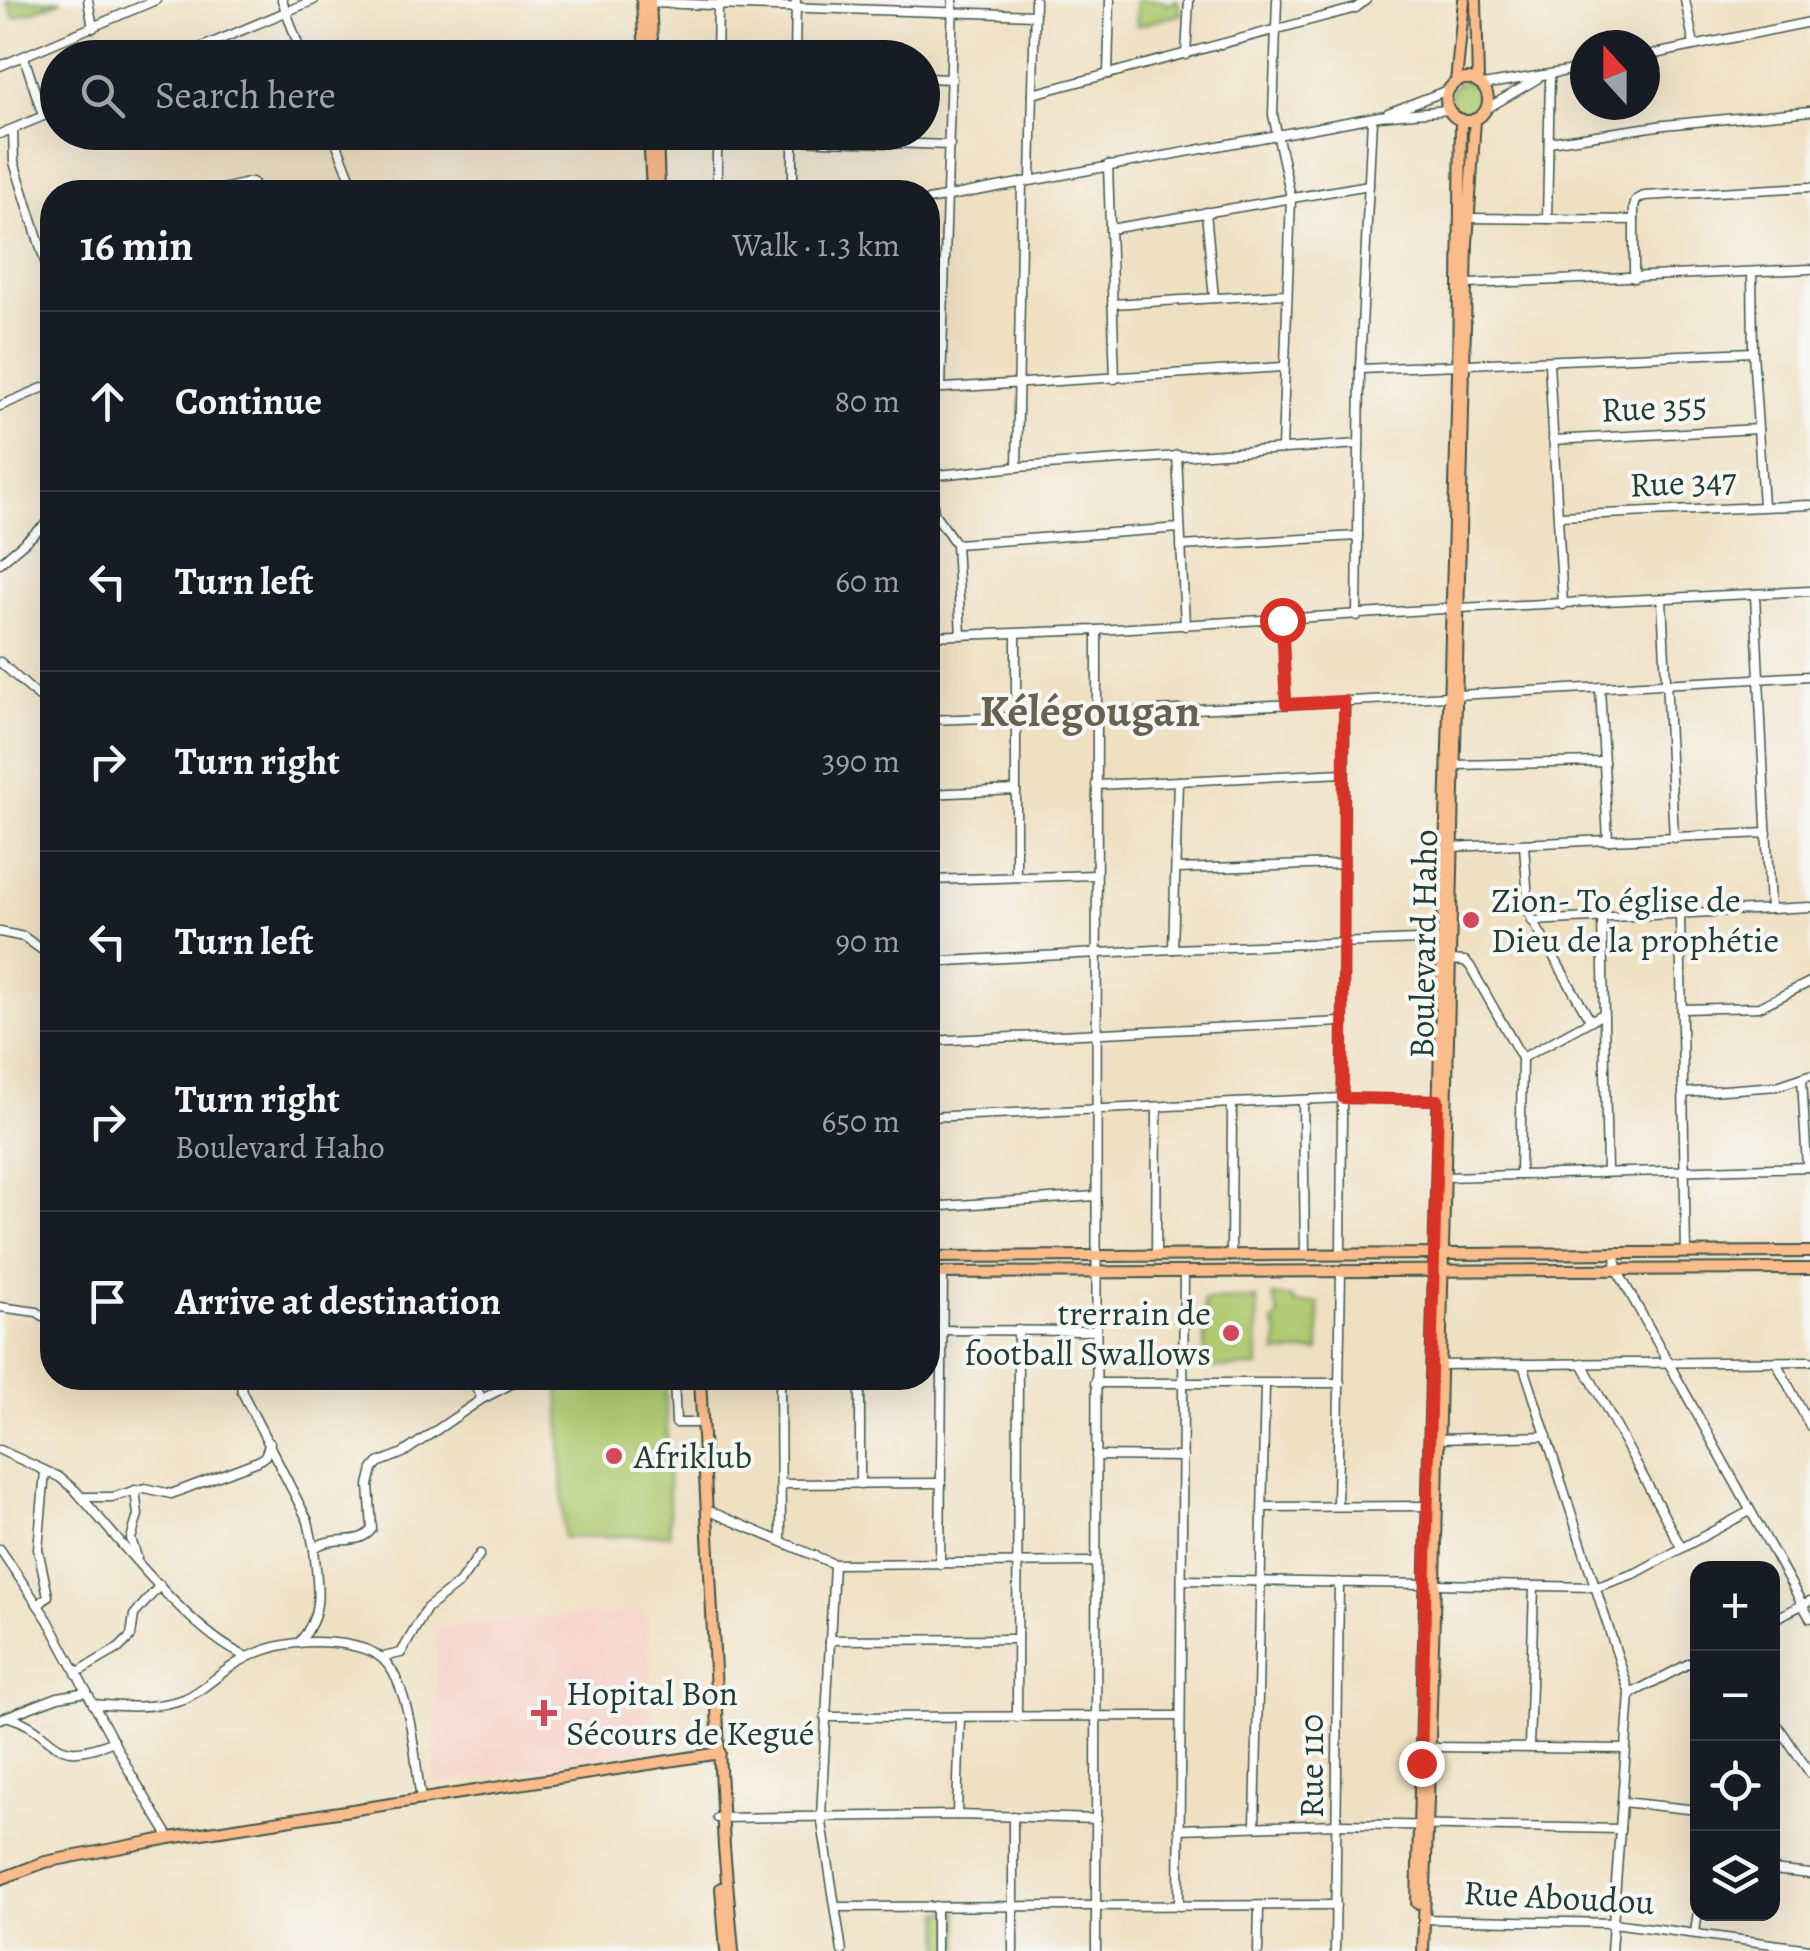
<!DOCTYPE html>
<meta charset="utf-8">
<style>
:root{--surface:#171b24;--page:#242831;--text:#f1f3f6;--muted:#9ea1a6;--line:#363941}
body{margin:0;font-family:Alegreya,serif;background:var(--page);color:var(--text)}
.controls{position:absolute;right:30px;bottom:30px;display:grid;overflow:hidden;border-radius:20px;box-shadow:0 10px 40px #0002}
.controls button{width:90px;height:90px;display:grid;place-items:center;padding:0;border:0;border-bottom:2px solid var(--line);background:var(--surface);color:var(--text);font:50px sans-serif}
.compass{position:absolute;left:1570px;top:30px;width:90px;height:90px;border-radius:50%;background:var(--surface);box-shadow:0 10px 40px #0002;rotate:339deg}
.stop{position:absolute;width:30px;height:30px;margin:-22px;border:8px solid #d93025;border-radius:50%;background:#fff}
.stop.end{background:#d93025;border-color:#fff;box-shadow:0 2px 10px #0008}
.list{margin:0;padding:0;list-style:none}
h2{display:flex;justify-content:space-between;align-items:center;height:130px;margin:0;padding:0 40px;font-size:42px}
h2 small{font-size:32px;font-weight:400;color:var(--muted)}
.list li{display:grid;grid-template-columns:65px 1fr auto;gap:30px;align-items:center;box-sizing:border-box;height:180px;padding:0 40px;border-top:2px solid var(--line)}
.list b{display:block;font-size:38px;white-space:nowrap}
.list p{margin:0;font-size:32px;white-space:nowrap;color:var(--muted)}
.list em{font-size:32px;font-style:normal;color:var(--muted)}
.icon{flex:none;width:55px;height:55px;fill:none;stroke:currentColor;stroke-width:2;stroke-linecap:round;stroke-linejoin:round}
.map{position:relative;flex:none;width:1810px;height:1951px;overflow:hidden}
.search{position:absolute;background:var(--surface);box-shadow:0 10px 40px #0002;left:40px;top:40px;width:900px;height:110px;display:flex;align-items:center;gap:25px;box-sizing:border-box;padding:0 35px;border-radius:55px;color:var(--muted);font-size:38px}
.panel{position:absolute;background:var(--surface);box-shadow:0 10px 40px #0002;left:40px;top:180px;width:900px;height:1210px;border-radius:40px}
.map>svg:first-child{display:block}
</style>
<div class="map">
<svg width="1810" height="1951" viewBox="0 0 1810 1951">
<rect width="100%" height="100%" fill="#f6f6f2"/>
<filter id="ink" filterUnits="userSpaceOnUse"><feTurbulence type="fractalNoise" baseFrequency=".01" numOctaves="2"/><feDisplacementMap in="SourceGraphic" scale="20" xChannelSelector="R" yChannelSelector="G"/><feConvolveMatrix kernelMatrix="1 2 1 2 8 2 1 2 1" color-interpolation-filters="sRGB"/></filter>
<filter id="wash" filterUnits="userSpaceOnUse"><feTurbulence type="fractalNoise" baseFrequency=".0048" numOctaves="4" result="noise"/><feDisplacementMap in="SourceGraphic" scale="40" xChannelSelector="R" yChannelSelector="G"/><feGaussianBlur stdDeviation="2.25" result="paint"/><feColorMatrix in="noise" values="0 0 0 0 0 0 0 0 0 0 0 0 0 0 0 0 0 1.4 0 .05"/><feComposite in="paint" operator="in"/></filter>
<g filter="url(#wash)">
<rect width="100%" height="100%" fill="#efe0c2"/>
<!-- built -->
<polygon fill="#f7d1c8" points="647,1610 656,1750 434,1784 438,1627"/>
<!-- green -->
<g fill="#aec96f" stroke="#668352" stroke-width="2.5">
<polygon points="7,0 62,0 14,18"/>
<polygon points="1136,0 1163,0 1167,4 1177,0 1181,14 1137,26"/>
<circle cx="1465" cy="97" r="15"/>
<polygon points="1273,1296 1291,1298 1295,1304 1319,1303 1319,1351 1276,1353 1278,1334 1273,1323 1279,1316"/>
<polygon points="1257,1299 1258,1367 1205,1368 1204,1300"/>
<polygon points="559,1378 665,1378 670,1534 564,1538"/>
<polygon points="959,1911 960,1950 942,1950 941,1912"/>
</g>
</g>
<g filter="url(#ink)">
<g fill="none" stroke-linecap="round" stroke-linejoin="round">
<!-- minor casing -->
<g stroke="#3e5549" stroke-width="11">
<g id="minor">
<polyline points="88,0 93,28"/>
<polyline points="282,0 303,58"/>
<polyline points="1277,0 1273,115 1291,197 1282,449"/>
<polyline points="1685,0 1694,45"/>
<polyline points="651,3 1035,15"/>
<polyline points="1186,55 1189,0"/>
<polyline points="1645,56 1810,22"/>
<polyline points="24,57 43,116"/>
<polyline points="176,58 314,0"/>
<polyline points="717,58 718,5"/>
<polyline points="795,58 796,0"/>
<polyline points="0,66 156,0"/>
<polyline points="1108,74 1110,0"/>
<polyline points="922,78 952,79"/>
<polyline points="1483,85 1585,68"/>
<polyline points="1033,94 1356,8 1366,0"/>
<polyline points="1486,109 1537,79"/>
<polyline points="1388,113 1448,90"/>
<polyline points="13,129 14,162 52,284"/>
<polyline points="332,132 356,192"/>
<polyline points="0,134 58,110"/>
<polyline points="793,140 950,145"/>
<polyline points="1549,142 1664,125 1810,111"/>
<polyline points="1108,165 1115,379"/>
<polyline points="1031,180 1035,0"/>
<polyline points="210,192 252,182 261,192"/>
<polyline points="717,192 717,132"/>
<polyline points="793,192 793,132"/>
<polyline points="928,200 1379,116 1449,110"/>
<polyline points="1206,212 1214,298"/>
<polyline points="1469,218 1634,220"/>
<polyline points="1547,219 1550,76"/>
<polyline points="1110,229 1369,185"/>
<polyline points="1752,272 1753,352 1763,505"/>
<polyline points="1634,278 1634,207 1636,200 1644,196 1810,187"/>
<polyline points="1468,284 1810,269"/>
<polyline points="1112,304 1286,294"/>
<polyline points="928,315 943,315"/>
<polyline points="1549,363 1563,605"/>
<polyline points="1467,364 1753,352"/>
<polyline points="1360,369 1458,365"/>
<polyline points="941,388 953,0"/>
<polyline points="928,389 1283,367"/>
<polyline points="930,389 930,476 934,513 956,544 961,635"/>
<polyline points="0,406 52,384"/>
<polyline points="1553,440 1758,429"/>
<polyline points="1177,455 1185,626"/>
<polyline points="1017,467 1022,182"/>
<polyline points="928,476 1017,467 1359,444"/>
<polyline points="1559,516 1810,505"/>
<polyline points="956,544 1180,528"/>
<polyline points="1181,546 1358,536"/>
<polyline points="0,563 52,519"/>
<polyline points="1755,595 1770,908"/>
<polyline points="1662,600 1674,838"/>
<polyline points="1357,616 1360,369 1372,118"/>
<polyline points="1282,620 1286,704"/>
<polyline points="928,636 1097,630 1459,608 1810,591"/>
<polyline points="0,662 39,697"/>
<polyline points="1600,687 1608,841"/>
<polyline points="1457,695 1810,676"/>
<polyline points="1097,714 1449,696"/>
<polyline points="928,720 1017,717"/>
<polyline points="1454,765 1604,762"/>
<polyline points="1096,785 1344,773"/>
<polyline points="928,794 1016,790"/>
<polyline points="1524,845 1529,914 1590,1020"/>
<polyline points="1450,847 1767,833"/>
<polyline points="1176,869 1344,864"/>
<polyline points="1016,877 1016,634"/>
<polyline points="928,880 1096,875"/>
<polyline points="1680,913 1686,1253"/>
<polyline points="1602,917 1607,1172"/>
<polyline points="1532,921 1810,907"/>
<polyline points="0,932 24,937 52,957"/>
<polyline points="1173,949 1178,781"/>
<polyline points="1450,960 1465,961 1470,966 1522,1058 1520,1175"/>
<polyline points="928,962 1173,949 1447,939"/>
<polyline points="1682,1009 1759,1007 1810,982"/>
<polyline points="928,1041 1343,1022"/>
<polyline points="1522,1058 1603,1014"/>
<polyline points="1802,1079 1807,1167"/>
<polyline points="1683,1093 1777,1086 1810,1075"/>
<polyline points="1303,1100 1305,1254"/>
<polyline points="928,1117 1343,1098 1438,1100"/>
<polyline points="1445,1177 1810,1167"/>
<polyline points="928,1207 1095,1196"/>
<polyline points="1617,1252 1616,1268 1810,1618"/>
<polyline points="1231,1254 1232,1105"/>
<polyline points="1341,1255 1345,701"/>
<polyline points="1156,1256 1157,1108"/>
<polyline points="0,1307 37,1312 52,1322"/>
<polyline points="928,1330 1095,1331"/>
<polyline points="1776,1362 1810,1426"/>
<polyline points="1582,1363 1681,1547"/>
<polyline points="1523,1364 1630,1694 1611,1951"/>
<polyline points="1440,1365 1810,1361"/>
<polyline points="240,1378 242,1392 308,1521 314,1549"/>
<polyline points="471,1378 482,1399"/>
<polyline points="674,1378 676,1423 696,1423"/>
<polyline points="780,1378 781,1539"/>
<polyline points="860,1378 860,1484"/>
<polyline points="1095,1383 1340,1383"/>
<polyline points="1438,1439 1547,1436"/>
<path d="M0,1450L59,1477L75,1490C118,1538 190,1633 247,1657"/>
<polyline points="1096,1456 1183,1457"/>
<polyline points="781,1484 940,1483"/>
<polyline points="135,1490 138,1515 131,1539 137,1557"/>
<polyline points="81,1497 112,1497 145,1488 171,1494 258,1461 265,1456 270,1443"/>
<polyline points="1337,1506 1341,1271"/>
<polyline points="1263,1507 1428,1506"/>
<polyline points="707,1510 834,1564 1095,1562"/>
<polyline points="0,1549 48,1620 131,1774 170,1838"/>
<polyline points="834,1564 821,1816 842,1951"/>
<polyline points="940,1564 943,1273"/>
<polyline points="1183,1580 1425,1584"/>
<polyline points="1435,1584 1597,1587 1636,1573 1750,1511"/>
<polyline points="39,1605 48,1596 38,1549 45,1472"/>
<polyline points="1772,1620 1810,1601"/>
<path d="M301,1640C325,1612 317,1583 314,1549C332,1533 358,1548 372,1529L369,1485L373,1469L378,1463L403,1453L482,1399L523,1378"/>
<polyline points="829,1640 1015,1639"/>
<polyline points="383,1657 401,1653 427,1608 459,1583 480,1554"/>
<polyline points="76,1673 119,1648 131,1636 134,1615 160,1585"/>
<polyline points="1630,1694 1698,1659"/>
<path d="M93,1704C124,1707 154,1709 184,1699C201,1692 213,1679 228,1669C263,1644 302,1638 344,1644C371,1649 385,1654 397,1680C413,1716 415,1761 421,1799"/>
<path d="M9,1717C60,1732 46,1769 114,1741"/>
<polyline points="825,1717 1180,1716"/>
<polyline points="1017,1717 1018,1330"/>
<polyline points="1772,1717 1810,1773"/>
<polyline points="0,1719 58,1697 87,1692"/>
<polyline points="1430,1747 1626,1749"/>
<polyline points="1529,1747 1534,1587"/>
<polyline points="1622,1802 1698,1810"/>
<polyline points="957,1815 960,1717"/>
<polyline points="1013,1816 1013,1951"/>
<polyline points="717,1818 957,1815 1097,1819"/>
<polyline points="1255,1826 1265,1384"/>
<polyline points="1179,1829 1338,1824 1620,1829"/>
<polyline points="1772,1870 1810,1874"/>
<polyline points="1179,1906 1184,1272"/>
<polyline points="837,1907 1336,1905"/>
<polyline points="1423,1919 1613,1923 1810,1949"/>
<polyline points="1695,1933 1698,1910"/>
<polyline points="936,1951 936,1906"/>
<polyline points="1096,1951 1097,630"/>
<polyline points="1258,1951 1259,1907"/>
<polyline points="1335,1951 1339,1582"/>
</g>
</g>
<!-- major casing -->
<g stroke="#3e5549" stroke-width="14">
<g id="major">
<polyline points="642,0 645,58"/>
<polyline points="650,0 653,58"/>
<polyline points="1476,0 1478,82"/>
<circle cx="1467" cy="100" r="21"/>
<polyline points="1456,82 1464,0"/>
<polyline points="649,132 652,192"/>
<polyline points="657,132 659,192"/>
<polyline points="928,1257 1810,1252"/>
<polyline points="928,1273 1810,1269"/>
<polyline points="700,1378 724,1847 733,1951"/>
<polyline points="0,1879 45,1862 170,1838 720,1753"/>
<polyline points="721,1888 726,1951"/>
<polyline points="1417,1903 1458,373 1461,119"/>
<polyline points="1423,1951 1435,1584 1467,243 1475,119"/>
</g>
</g>
<!-- minor -->
<use href="#minor" stroke="#fff" stroke-width="8"/>
<!-- major -->
<use href="#major" stroke="#fabc8b" stroke-width="10"/>
</g>
</g>
<g fill="none" stroke-linecap="round" stroke-linejoin="round" filter="url(#ink)">
<!-- route -->
<polyline stroke="#d93025" stroke-width="12" points="1282,620 1286,704 1344,701 1343,1098 1438,1100 1421,1763"/>
</g>
<!-- markers -->
<g fill="#d1495b" stroke="#f6f6f2" stroke-width="4">
<circle cx="1471" cy="920" r="10"/>
<circle cx="1231" cy="1333" r="10"/>
<circle cx="614" cy="1456" r="10"/>
<path d="M539 1698h10v10h10v10h-10v10h-10v-10h-10v-10h10z"/>
</g>
<g text-anchor="middle" stroke-width="8" stroke-linejoin="round" paint-order="stroke">
<!-- street labels -->
<g font-size="35" fill="#1f3d34" stroke="#f6f6f2">
<text transform="translate(1654 407) rotate(-3)" y="12">Rue 355</text>
<text transform="translate(1683 482) rotate(-3)" y="12">Rue 347</text>
<text transform="translate(1423 944) rotate(-89)" y="12">Boulevard Haho</text>
<text transform="translate(1311 1766) rotate(-90)" y="12">Rue 110</text>
<text transform="translate(1559 1897) rotate(3)" y="12">Rue Aboudou</text>
</g>
<!-- poi labels -->
<g font-size="35" fill="#1f3d34" stroke="#f6f6f2" text-anchor="start">
<text x="1491" y="912">Zion- To église de<tspan x="1491" dy="40">Dieu de la prophétie</tspan></text>
<text x="1211" y="1325" text-anchor="end">trerrain de<tspan x="1211" dy="40">football Swallows</tspan></text>
<text x="634" y="1468">Afriklub</text>
<text x="566" y="1705">Hopital Bon<tspan x="566" dy="40">Sécours de Kegué</tspan></text>
</g>
<!-- district labels -->
<g font-size="45" font-weight="bold" fill="#666150" stroke="#f6f6f2">
<text x="1090" y="726">Kélégougan</text>
</g>
</g>
</svg>
<div class="controls">
<button>+</button>
<button>−</button>
<button><svg class="icon" aria-label="locate" viewBox="0 0 24 24"><circle cx="12" cy="12" r="6"/><path d="M12 2v4M12 18v4M2 12h4M18 12h4"/></svg></button>
<button><svg class="icon" aria-label="layers" viewBox="0 0 24 24"><path d="M12 4l9 5-9 5-9-5zM3 14l9 5 9-5"/></svg></button>
</div>
<svg class="compass" viewBox="-18 -18 36 36"><path d="M0-13l5 13h-10z" fill="#e53935"/><path d="M0 13l5-13h-10z" fill="#9ea1a6"/></svg>
<div class="stop" style="left:1282px;top:620px"></div>
<div class="stop end" style="left:1421px;top:1763px"></div>
<div class="search"><svg class="icon" aria-label="search" viewBox="0 0 24 24"><circle cx="10" cy="10" r="6"/><path d="M15 15l6 6"/></svg>Search here</div>
<section class="panel">
<h2>16 min<small>Walk · 1.3 km</small></h2>
<ul class="list">
<li><svg class="icon" aria-label="ahead" viewBox="0 0 24 24"><path d="M12 20V5M6 11l6-6 6 6"/></svg><div><b>Continue</b></div><em>80 m</em></li>
<li><svg class="icon" aria-label="left" viewBox="0 0 24 24"><path d="M17 20v-9H6M10 6l-5 5 5 5"/></svg><div><b>Turn left</b></div><em>60 m</em></li>
<li><svg class="icon" aria-label="right" viewBox="0 0 24 24"><path d="M7 20v-9h11M14 6l5 5-5 5"/></svg><div><b>Turn right</b></div><em>390 m</em></li>
<li><svg class="icon" aria-label="left" viewBox="0 0 24 24"><path d="M17 20v-9H6M10 6l-5 5 5 5"/></svg><div><b>Turn left</b></div><em>90 m</em></li>
<li><svg class="icon" aria-label="right" viewBox="0 0 24 24"><path d="M7 20v-9h11M14 6l5 5-5 5"/></svg><div><b>Turn right</b><p>Boulevard Haho</p></div><em>650 m</em></li>
<li><svg class="icon" aria-label="arrive" viewBox="0 0 24 24"><path d="M6 21V4h12l-3 4 3 4H6"/></svg><div><b>Arrive at destination</b></div></li>
</ul>
</section>
</div>
